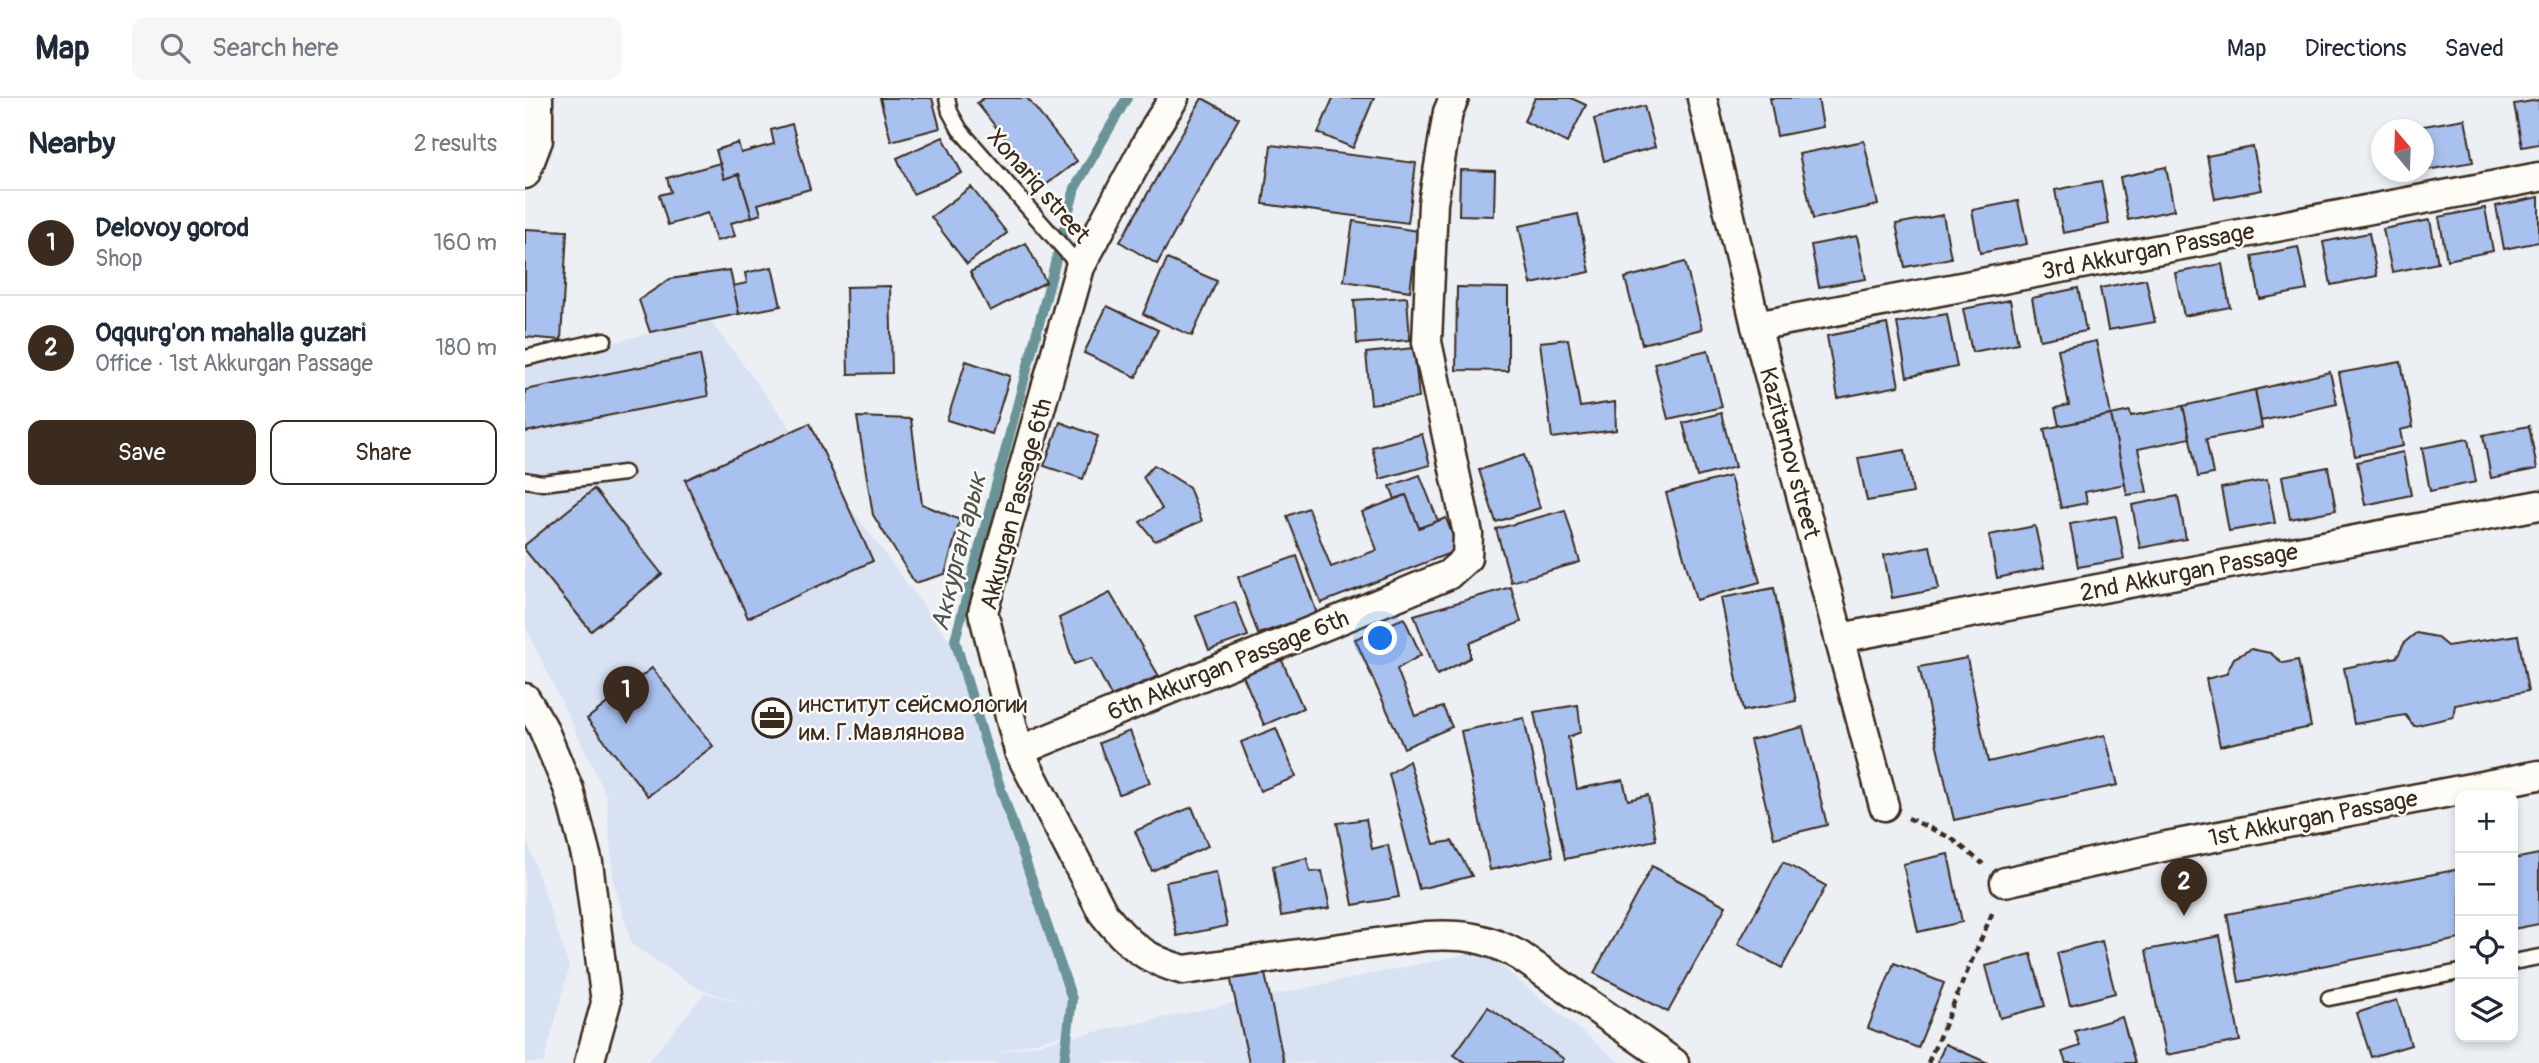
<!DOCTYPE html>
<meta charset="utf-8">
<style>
:root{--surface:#fff;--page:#f6f6f7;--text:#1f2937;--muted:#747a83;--line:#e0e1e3;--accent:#3b2a1e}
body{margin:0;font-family:Pangolin,sans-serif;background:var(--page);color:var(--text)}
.controls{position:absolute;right:21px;bottom:21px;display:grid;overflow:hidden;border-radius:14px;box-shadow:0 4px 10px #0003}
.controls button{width:63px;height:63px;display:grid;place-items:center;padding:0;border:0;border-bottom:2px solid var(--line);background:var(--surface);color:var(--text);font:35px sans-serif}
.compass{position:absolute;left:1846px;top:21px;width:63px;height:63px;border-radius:50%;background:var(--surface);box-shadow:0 4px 10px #0003;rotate:341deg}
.you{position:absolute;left:856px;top:541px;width:24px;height:24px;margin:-18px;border:5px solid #fff;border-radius:50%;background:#1a73e8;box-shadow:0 0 0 10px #1a73e833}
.badge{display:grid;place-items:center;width:46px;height:46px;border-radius:50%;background:var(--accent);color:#fff;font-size:23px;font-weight:700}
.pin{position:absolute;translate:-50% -58px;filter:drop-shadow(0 2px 4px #0008)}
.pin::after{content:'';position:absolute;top:37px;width:24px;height:21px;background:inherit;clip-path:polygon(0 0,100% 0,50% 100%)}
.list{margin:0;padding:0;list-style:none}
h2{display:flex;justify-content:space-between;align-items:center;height:91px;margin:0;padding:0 28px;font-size:30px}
h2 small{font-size:23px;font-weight:400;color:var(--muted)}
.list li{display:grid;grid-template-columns:46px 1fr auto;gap:21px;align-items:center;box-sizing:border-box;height:105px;padding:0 28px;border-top:2px solid var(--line)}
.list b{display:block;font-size:26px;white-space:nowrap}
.list p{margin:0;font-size:23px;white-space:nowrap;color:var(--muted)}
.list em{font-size:23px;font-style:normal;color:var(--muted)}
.actions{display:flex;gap:14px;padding:21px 28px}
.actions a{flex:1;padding:16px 0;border:2px solid var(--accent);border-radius:14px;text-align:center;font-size:24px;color:var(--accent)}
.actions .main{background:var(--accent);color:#fff}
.icon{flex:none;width:38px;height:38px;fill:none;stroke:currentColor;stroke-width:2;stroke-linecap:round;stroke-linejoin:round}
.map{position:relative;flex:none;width:2014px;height:965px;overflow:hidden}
header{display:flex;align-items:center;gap:42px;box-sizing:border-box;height:98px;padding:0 35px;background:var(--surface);border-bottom:2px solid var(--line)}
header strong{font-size:33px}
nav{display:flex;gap:38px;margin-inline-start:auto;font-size:24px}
.search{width:490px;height:63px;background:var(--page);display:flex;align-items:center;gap:18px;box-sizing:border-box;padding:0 24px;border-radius:14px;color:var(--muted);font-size:26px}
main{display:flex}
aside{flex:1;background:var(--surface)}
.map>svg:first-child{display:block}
</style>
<header>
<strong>Map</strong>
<div class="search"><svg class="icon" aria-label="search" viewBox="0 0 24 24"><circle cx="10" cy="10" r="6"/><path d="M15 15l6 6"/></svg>Search here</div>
<nav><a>Map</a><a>Directions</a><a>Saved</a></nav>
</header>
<main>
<aside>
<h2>Nearby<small>2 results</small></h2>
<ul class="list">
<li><span class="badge">1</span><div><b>Delovoy gorod</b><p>Shop</p></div><em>160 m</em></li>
<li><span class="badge">2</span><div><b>Oqqurg'on mahalla guzari</b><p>Office · 1st Akkurgan Passage</p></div><em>180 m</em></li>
</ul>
<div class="actions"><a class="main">Save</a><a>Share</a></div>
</aside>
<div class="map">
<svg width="2014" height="965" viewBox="0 0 2014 965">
<rect width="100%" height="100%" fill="#ecf0f5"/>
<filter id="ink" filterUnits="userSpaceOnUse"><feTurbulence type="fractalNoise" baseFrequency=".0143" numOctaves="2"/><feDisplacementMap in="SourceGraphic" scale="14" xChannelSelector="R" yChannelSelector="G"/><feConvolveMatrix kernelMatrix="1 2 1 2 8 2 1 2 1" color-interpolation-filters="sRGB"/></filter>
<g filter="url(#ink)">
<!-- built -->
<g fill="#d8e2f3">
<polygon points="184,221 425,543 546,902 537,937 466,956 957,853 1096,965 122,965 180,895 231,909 174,891 107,847 89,785 81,697 0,528 0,266"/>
<polygon points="0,737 44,869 19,965 0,965"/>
</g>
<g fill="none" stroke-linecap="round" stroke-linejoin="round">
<!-- stream -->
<polyline stroke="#6b9497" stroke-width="10" points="539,965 547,901 459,641 430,542 550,90 602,0"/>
</g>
<!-- building -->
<g fill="#a9c1ef" stroke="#3b2a1e" stroke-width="2">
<polygon points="355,0 407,0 415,30 366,43"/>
<polygon points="459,0 502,0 552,63 518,89 452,5"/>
<polygon points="677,0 714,20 632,166 595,144"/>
<polygon points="808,0 849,0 828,50 793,35"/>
<polygon points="1010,0 1046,0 1061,7 1042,45 999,23"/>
<polygon points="1245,0 1293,0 1298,29 1252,38"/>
<polygon points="2014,2 2014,46 1997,49 1989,6"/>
<polygon points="1119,8 1130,49 1079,63 1069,21"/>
<polygon points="1940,21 1948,64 1901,72 1898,56 1898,32 1894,32 1893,29"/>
<polygon points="267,26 285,91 233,106 236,116 227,119 214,76 199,81 191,52 213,45 216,55 249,46 246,32"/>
<polygon points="418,39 437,75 388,96 372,60"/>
<polygon points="1339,43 1353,107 1288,121 1274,56"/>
<polygon points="746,47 891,65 883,125 738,106"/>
<polygon points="1728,49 1737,92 1690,101 1682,58"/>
<polygon points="195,65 199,81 214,76 227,119 206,125 210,138 191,143 183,115 143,127 134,97 146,94 142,80"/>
<polygon points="1641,69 1649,112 1603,122 1595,79"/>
<polygon points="935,72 970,73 969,118 934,117"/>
<polygon points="1576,83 1584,126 1538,135 1530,92"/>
<polygon points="446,89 482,135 442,166 406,119"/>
<polygon points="2014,99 2014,144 1979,151 1971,108"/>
<polygon points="1493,103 1502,146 1455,155 1447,112"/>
<polygon points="1960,110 1968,153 1922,162 1914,119"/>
<polygon points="1053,116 1065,174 1006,186 994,128"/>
<polygon points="1418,117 1426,160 1380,169 1371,126"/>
<polygon points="1905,122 1913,165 1867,174 1858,131"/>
<polygon points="828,123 893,133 885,193 819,183"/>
<polygon points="0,131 42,133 36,242 0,239"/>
<polygon points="1844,135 1852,178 1806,187 1798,144"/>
<polygon points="1332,138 1341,181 1294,189 1286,147"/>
<polygon points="501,145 521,184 465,213 445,174"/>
<polygon points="1773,149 1782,192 1735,201 1727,158"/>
<polygon points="642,161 692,183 667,238 618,216"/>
<polygon points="1160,164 1177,231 1117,246 1100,180"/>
<polygon points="1697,166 1705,209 1659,218 1650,175"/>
<polygon points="247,169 256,208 214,216 208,188 222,185 220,175"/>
<polygon points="205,172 214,216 125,234 114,202 145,181"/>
<polygon points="1621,181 1630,224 1583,232 1575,190"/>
<polygon points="365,188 367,275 323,276 321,189"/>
<polygon points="932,189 983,190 983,273 931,272"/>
<polygon points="1553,190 1561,233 1515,242 1507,200"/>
<polygon points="882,199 885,242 832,246 829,202"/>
<polygon points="1485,202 1493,245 1447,254 1438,211"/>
<polygon points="582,208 633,232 611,279 559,255"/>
<polygon points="1422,216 1432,269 1382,279 1372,225"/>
<polygon points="1362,226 1374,288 1313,300 1302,238"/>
<polygon points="1043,241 1055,309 1090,304 1091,332 1027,340 1015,244"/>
<polygon points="1571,243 1586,317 1534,328 1530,310 1544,307 1533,251"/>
<polygon points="889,250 894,300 846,306 841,255"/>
<polygon points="1183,252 1197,309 1143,321 1129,265"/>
<polygon points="175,257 183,298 0,334 0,292"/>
<polygon points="441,263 485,278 467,336 422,322"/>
<polygon points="1876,264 1888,329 1875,332 1878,348 1830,358 1814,275"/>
<polygon points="1805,274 1812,306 1736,323 1730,292"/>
<polygon points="1730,292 1737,330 1681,341 1688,376 1673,379 1658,308"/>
<polygon points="1658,308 1665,340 1613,351 1622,394 1602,397 1586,317 1605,313 1606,318"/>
<polygon points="1196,315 1210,369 1172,379 1158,325"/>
<polygon points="1586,317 1600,386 1560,394 1562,405 1536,410 1519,331"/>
<polygon points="332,319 386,321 397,406 435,422 420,476 390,485 348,417"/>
<polygon points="535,324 573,338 558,381 519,368"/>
<polygon points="285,325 348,463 223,520 160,382"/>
<polygon points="2004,328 2012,371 1966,380 1958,337"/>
<polygon points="897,336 905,367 855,381 847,349"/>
<polygon points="1943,341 1951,384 1905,393 1897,350"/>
<polygon points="1380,352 1388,395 1342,403 1333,360"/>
<polygon points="1878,354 1886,397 1840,407 1832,364"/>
<polygon points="999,357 1015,410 971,424 954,372"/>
<polygon points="629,367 664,389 677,423 630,443 615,424 637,411 618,379"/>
<polygon points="1803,369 1811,412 1765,421 1757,378"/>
<polygon points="895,377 913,423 894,430 881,397 870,401 865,388"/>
<polygon points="1205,378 1235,484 1171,502 1141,395"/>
<polygon points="1742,382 1750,425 1704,433 1696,390"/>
<polygon points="69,391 137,476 66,533 0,452 0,447"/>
<polygon points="881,397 894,430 921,420 933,452 796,505 762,418 783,410 806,469 852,452 837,414"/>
<polygon points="1653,398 1661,441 1615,450 1607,407"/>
<polygon points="1040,412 1055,464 986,484 971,431"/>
<polygon points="1591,418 1599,461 1553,469 1545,426"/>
<polygon points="1510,428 1519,470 1472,480 1464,437"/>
<polygon points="1405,448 1414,491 1367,500 1359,457"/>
<polygon points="772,458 792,516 733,536 713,479"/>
<polygon points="986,489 996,524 945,545 945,560 912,577 889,517"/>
<polygon points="1249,490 1271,603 1218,613 1196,500"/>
<polygon points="585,495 634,578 586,598 567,560 549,566 534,520"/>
<polygon points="710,504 723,538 684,552 671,518"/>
<polygon points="879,520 896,557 872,571 890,618 918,609 927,629 879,650 830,541"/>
<polygon points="1891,535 1911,539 1922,548 1993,537 2003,593 1930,607 1928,619 1889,628 1880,617 1829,626 1819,570 1872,559 1880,544"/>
<polygon points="751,549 778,610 739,627 713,566"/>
<polygon points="1726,551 1745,555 1758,565 1773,562 1786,629 1695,648 1681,581 1701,576 1709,560"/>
<polygon points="1442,560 1463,664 1580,637 1593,687 1429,722 1394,569"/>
<polygon points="127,570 188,648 123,698 62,621"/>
<polygon points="1053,607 1056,634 1043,639 1052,691 1098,682 1103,702 1123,697 1131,742 1040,761 1009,614"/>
<polygon points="999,620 1028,758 965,772 936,633"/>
<polygon points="1278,629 1302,727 1249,740 1225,642"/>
<polygon points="751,630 771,679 735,693 716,644"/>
<polygon points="605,633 625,685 594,696 574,645"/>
<polygon points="884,663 909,746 927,743 947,778 894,791 864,676"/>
<polygon points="667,709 683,748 627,773 610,733"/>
<polygon points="841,721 847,751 863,747 874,799 828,807 812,725"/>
<polygon points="1423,756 1437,824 1393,834 1378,766"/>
<polygon points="2014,756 2014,826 1988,831 1988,761"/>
<polygon points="782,760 785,774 797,773 805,810 756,818 748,768"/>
<polygon points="1258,764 1301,788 1257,870 1213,846"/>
<polygon points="1127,768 1201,808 1143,914 1069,875"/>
<polygon points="1935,771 1935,841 1714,884 1702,816"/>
<polygon points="691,774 702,828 652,838 641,784"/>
<polygon points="1695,838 1715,943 1641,957 1621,852"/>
<polygon points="1577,843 1590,895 1545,907 1532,855"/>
<polygon points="1506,856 1520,908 1475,920 1461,868"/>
<polygon points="1369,865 1419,885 1393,950 1343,930"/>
<polygon points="739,871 759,965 724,965 705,878"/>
<polygon points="1872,902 1886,947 1846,959 1832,915"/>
<polygon points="963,909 1039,961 1036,965 941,965 929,957"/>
<polygon points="1597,919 1610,965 1541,965 1537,954 1555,948 1550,933"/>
<polygon points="1420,946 1463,965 1412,965"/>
</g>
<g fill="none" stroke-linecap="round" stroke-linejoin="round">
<!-- lane casing -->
<g stroke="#3b2a1e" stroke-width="19">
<g id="lane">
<polyline points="422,0 425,14 435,32 555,169"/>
<polyline points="0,260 79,242"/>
<polyline points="0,382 17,385 99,375"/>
<polyline points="1988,864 2014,859"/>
<polyline points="1804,900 1935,874"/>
</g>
</g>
<!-- street casing -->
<g stroke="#3b2a1e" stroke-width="33">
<g id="street">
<path d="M649,0L631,28L555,169L458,514L494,653L578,815C602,846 621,862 659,872L901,838C939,836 962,839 995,858L1149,965"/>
<polyline points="1177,0 1231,228 1359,708"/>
<polyline points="0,76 13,42 13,0"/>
<polyline points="1231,228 2014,79"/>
<polyline points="1315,540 2014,407"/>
<polyline points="0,600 17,628 44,692 63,765 81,905 64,965"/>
<polyline points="494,653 923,477 942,460 943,436 902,244 908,105 923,14 929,0"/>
<polyline points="1480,784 1642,748 2014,677"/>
</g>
</g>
<!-- path -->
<g stroke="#3b2a1e" stroke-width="4.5" stroke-dasharray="7 5" stroke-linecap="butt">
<polyline points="1383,720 1426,740 1458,766"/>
<polyline points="1403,965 1469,811"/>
</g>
<!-- lane -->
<use href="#lane" stroke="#fdfcf7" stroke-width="14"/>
<!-- street -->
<use href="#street" stroke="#fdfcf7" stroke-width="28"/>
</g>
</g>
<!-- icons -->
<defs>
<g id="office-ring" transform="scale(2.0125)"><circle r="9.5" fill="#fdfcf7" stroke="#3b2a1e" stroke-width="1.5"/><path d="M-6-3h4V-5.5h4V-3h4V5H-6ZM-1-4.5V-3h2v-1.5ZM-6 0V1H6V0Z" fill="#3b2a1e"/></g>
</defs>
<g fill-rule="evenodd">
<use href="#office-ring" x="247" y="620"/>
</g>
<g text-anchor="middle" stroke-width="5" stroke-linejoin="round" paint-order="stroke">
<!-- street labels -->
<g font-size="24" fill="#3b2a1e" stroke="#fdfcf7">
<text transform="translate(514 88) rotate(49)" y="8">Xonariq street</text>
<text transform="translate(1623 153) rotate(-11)" y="8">3rd Akkurgan Passage</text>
<text transform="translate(1265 355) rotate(75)" y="8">Kazitarnov street</text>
<text transform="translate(491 406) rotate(-75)" y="8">Akkurgan Passage 6th</text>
<text transform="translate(1664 474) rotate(-11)" y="8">2nd Akkurgan Passage</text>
<text transform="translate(703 567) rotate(-22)" y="8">6th Akkurgan Passage 6th</text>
<text transform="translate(1788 720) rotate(-11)" y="8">1st Akkurgan Passage</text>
</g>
<!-- poi labels -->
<g font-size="24" fill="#3b2a1e" stroke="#fdfcf7" text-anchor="start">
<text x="274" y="614">институт сейсмологии<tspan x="274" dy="28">им. Г.Мавлянова</tspan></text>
</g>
<!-- water labels -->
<g font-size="26" font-style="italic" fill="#4f5650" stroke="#fdfcf7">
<text transform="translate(433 454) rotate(-76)" y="9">Аккурган арык</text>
</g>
</g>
</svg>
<div class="controls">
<button>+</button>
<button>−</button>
<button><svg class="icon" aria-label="locate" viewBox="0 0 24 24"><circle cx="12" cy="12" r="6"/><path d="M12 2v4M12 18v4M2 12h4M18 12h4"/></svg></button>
<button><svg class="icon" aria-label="layers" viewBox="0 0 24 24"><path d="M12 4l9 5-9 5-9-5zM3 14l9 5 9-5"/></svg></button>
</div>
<svg class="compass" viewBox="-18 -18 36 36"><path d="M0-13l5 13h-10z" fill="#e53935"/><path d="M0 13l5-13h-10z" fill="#747a83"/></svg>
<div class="you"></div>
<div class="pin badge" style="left:101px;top:626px">1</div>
<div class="pin badge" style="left:1659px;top:818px">2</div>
</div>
</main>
